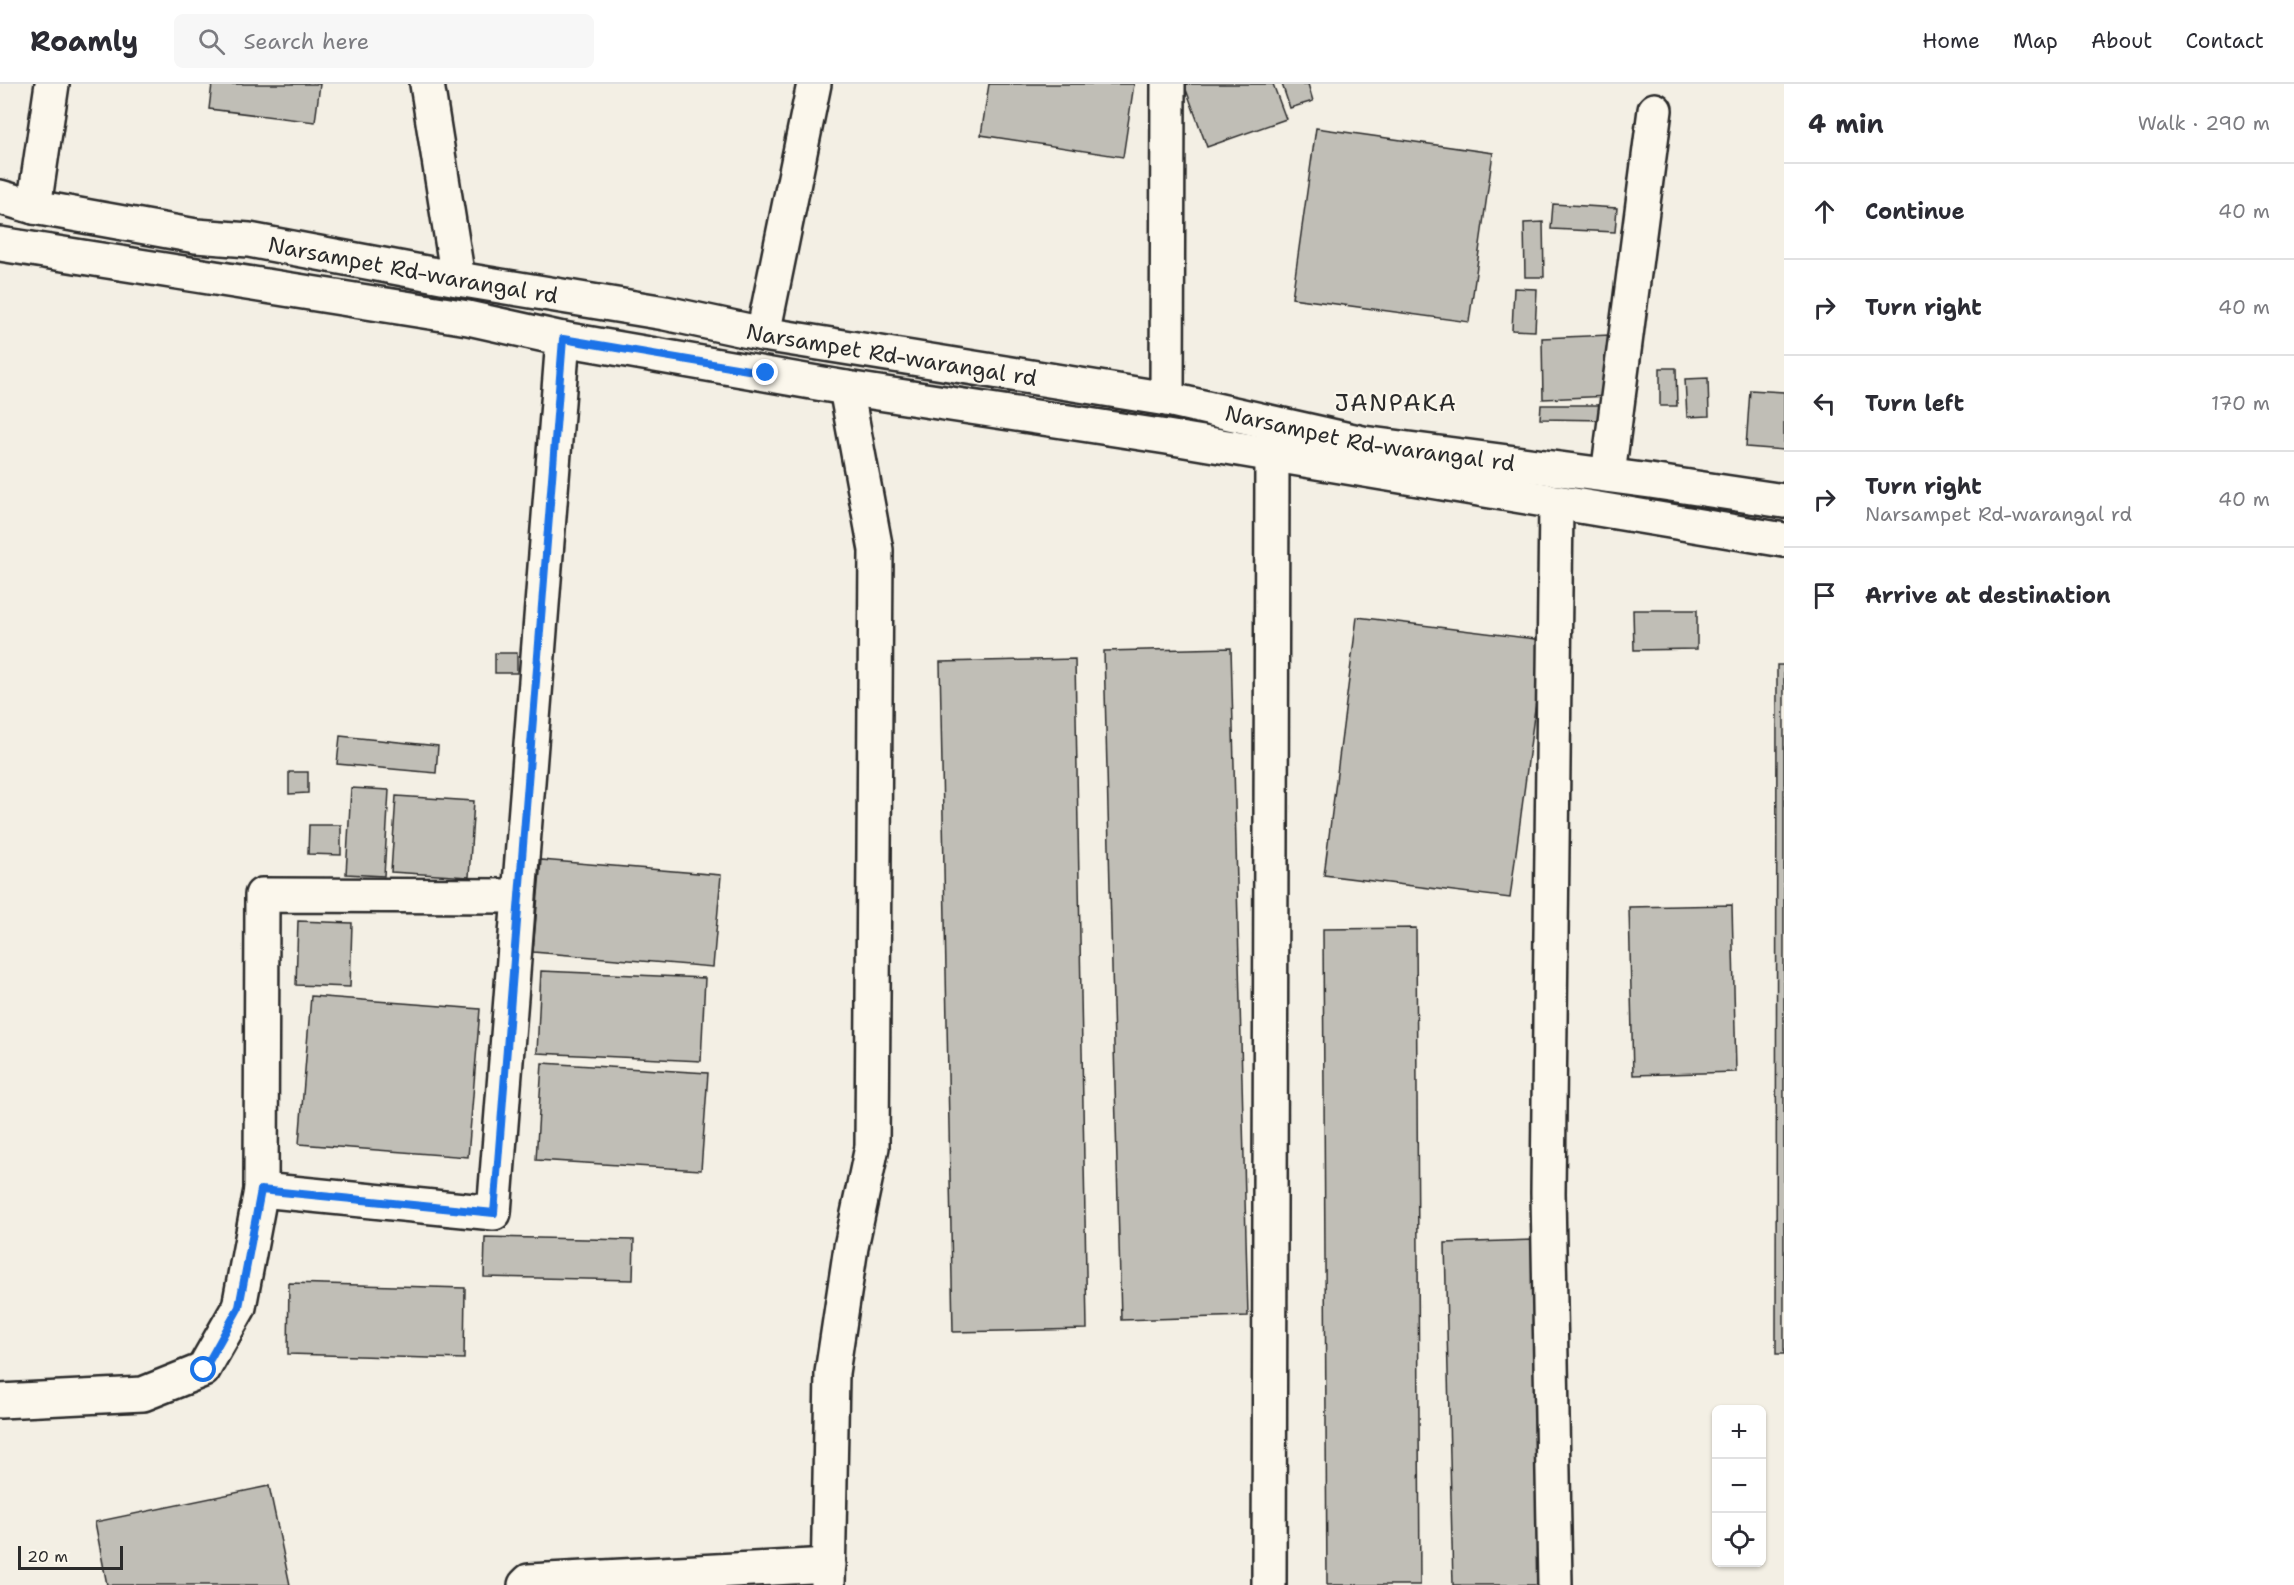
<!DOCTYPE html>
<meta charset="utf-8">
<style>
:root{--surface:#fff;--page:#f7f7f7;--text:#2b2b33;--muted:#7c7c81;--line:#e1e1e2}
body{margin:0;font-family:"Shantell Sans",sans-serif;background:var(--page);color:var(--text)}
.controls{position:absolute;right:18px;bottom:18px;display:grid;overflow:hidden;border-radius:9px;box-shadow:0 2px 4px #0004}
.controls button{width:54px;height:54px;display:grid;place-items:center;padding:0;border:0;border-bottom:2px solid var(--line);background:var(--surface);color:var(--text);font:30px sans-serif}
.scale{position:absolute;left:18px;bottom:15px;width:105px;box-sizing:border-box;padding-left:6px;border:3px solid #2b2b2b;border-top:0;font-size:16px;line-height:21px;white-space:nowrap;color:#2b2b2b;-webkit-text-stroke:4px #fbf7ec;paint-order:stroke}
.stop{position:absolute;width:18px;height:18px;margin:-14px;border:4px solid #1a73e8;border-radius:50%;background:#fff}
.stop.end{background:#1a73e8;border-color:#fff;box-shadow:0 2px 6px #0008}
.list{margin:0;padding:0;list-style:none}
h2{display:flex;justify-content:space-between;align-items:center;height:78px;margin:0;padding:0 24px;font-size:26px}
h2 small{font-size:20px;font-weight:400;color:var(--muted)}
.list li{display:grid;grid-template-columns:39px 1fr auto;gap:18px;align-items:center;box-sizing:border-box;height:96px;padding:0 24px;border-top:2px solid var(--line)}
.list b{display:block;font-size:22px;white-space:nowrap}
.list p{margin:0;font-size:20px;white-space:nowrap;color:var(--muted)}
.list em{font-size:20px;font-style:normal;color:var(--muted)}
.icon{flex:none;width:33px;height:33px;fill:none;stroke:currentColor;stroke-width:2;stroke-linecap:round;stroke-linejoin:round}
.map{position:relative;flex:none;width:1784px;height:1501px;overflow:hidden}
header{display:flex;align-items:center;gap:36px;box-sizing:border-box;height:84px;padding:0 30px;background:var(--surface);border-bottom:2px solid var(--line)}
header strong{font-size:28px}
nav{display:flex;gap:33px;margin-inline-start:auto;font-size:21px}
.search{width:420px;height:54px;background:var(--page);display:flex;align-items:center;gap:15px;box-sizing:border-box;padding:0 21px;border-radius:9px;color:var(--muted);font-size:22px}
main{display:flex}
aside{flex:1;background:var(--surface)}
.map>svg:first-child{display:block}
</style>
<header>
<strong>Roamly</strong>
<div class="search"><svg class="icon" aria-label="search" viewBox="0 0 24 24"><circle cx="10" cy="10" r="6"/><path d="M15 15l6 6"/></svg>Search here</div>
<nav><a>Home</a><a>Map</a><a>About</a><a>Contact</a></nav>
</header>
<main>
<div class="map">
<svg width="1784" height="1501" viewBox="0 0 1784 1501">
<rect width="100%" height="100%" fill="#f3efe4"/>
<filter id="ink" filterUnits="userSpaceOnUse"><feTurbulence type="fractalNoise" baseFrequency=".0167" numOctaves="2"/><feDisplacementMap in="SourceGraphic" scale="12" xChannelSelector="R" yChannelSelector="G"/><feConvolveMatrix kernelMatrix="1 2 1 2 8 2 1 2 1" color-interpolation-filters="sRGB"/></filter>
<g filter="url(#ink)">
<!-- building -->
<g fill="#c0beb6" stroke="#2b2b2b" stroke-width="1.5">
<polygon points="212,0 320,0 315,38 209,25"/>
<polygon points="989,0 1134,0 1123,73 981,51"/>
<polygon points="1184,0 1273,0 1286,35 1207,63"/>
<polygon points="1282,0 1308,0 1313,17 1290,24"/>
<polygon points="1316,44 1493,69 1469,238 1292,214"/>
<polygon points="1553,120 1617,124 1615,148 1551,145"/>
<polygon points="1543,138 1544,193 1525,193 1524,139"/>
<polygon points="1514,204 1537,205 1535,247 1512,246"/>
<polygon points="1610,251 1611,312 1543,315 1542,254"/>
<polygon points="1660,284 1676,284 1677,322 1660,322"/>
<polygon points="1708,294 1709,332 1687,333 1685,295"/>
<polygon points="1750,306 1784,308 1784,366 1746,363"/>
<polygon points="1541,321 1607,321 1607,336 1540,335"/>
<polygon points="1633,526 1697,526 1697,565 1634,566"/>
<polygon points="1357,533 1544,556 1510,814 1324,791"/>
<polygon points="1231,564 1248,1232 1121,1236 1104,567"/>
<rect x="495" y="569" width="22" height="20"/>
<polygon points="1075,575 1087,1245 953,1248 940,578"/>
<polygon points="1777,581 1784,581 1784,1270 1776,1270"/>
<polygon points="340,652 438,662 436,689 337,680"/>
<polygon points="289,688 308,688 308,709 289,710"/>
<polygon points="351,704 389,706 384,792 346,790"/>
<polygon points="396,712 474,717 469,793 391,788"/>
<polygon points="309,741 341,741 341,771 308,770"/>
<polygon points="541,776 721,791 713,883 533,868"/>
<polygon points="1732,821 1736,988 1633,991 1629,823"/>
<polygon points="298,837 352,839 350,903 296,901"/>
<polygon points="1416,844 1420,1501 1327,1501 1323,845"/>
<polygon points="541,887 705,894 701,977 537,969"/>
<polygon points="311,912 480,925 468,1073 299,1060"/>
<polygon points="542,979 708,989 701,1086 536,1076"/>
<polygon points="485,1153 634,1156 633,1196 484,1193"/>
<polygon points="1533,1156 1541,1501 1453,1501 1445,1159"/>
<polygon points="289,1199 465,1204 464,1275 288,1270"/>
<polygon points="269,1402 290,1501 107,1501 95,1438"/>
</g>
<g fill="none" stroke-linecap="round" stroke-linejoin="round">
<!-- minor casing -->
<g stroke="#2b2b2b" stroke-width="38">
<g id="minor">
<polyline points="427,0 458,195"/>
<polyline points="34,123 52,0"/>
<polyline points="763,250 814,0"/>
<polyline points="1167,315 1168,0"/>
<polyline points="1608,391 1655,26"/>
<polyline points="261,1106 262,811 518,812"/>
<polyline points="0,1317 143,1310 203,1286 239,1223 261,1106 494,1129 563,255"/>
<polyline points="525,1501 529,1497 829,1481"/>
<polyline points="828,1501 832,1289 851,1163 872,1063 876,466 846,304"/>
<polyline points="1269,1501 1272,371"/>
<polyline points="1555,1501 1548,1109 1556,419"/>
</g>
</g>
<!-- major casing -->
<g stroke="#2b2b2b" stroke-width="38">
<g id="major">
<path id="s1" d="M0,113L34,123L196,152L249,156L458,195L665,229L763,250L1167,315L1363,359L1650,397L1784,417"/>
<polyline points="0,160 468,234 563,255 846,304 1167,353 1784,456"/>
</g>
</g>
<!-- minor -->
<use href="#minor" stroke="#fbf7ec" stroke-width="33"/>
<!-- major -->
<use href="#major" stroke="#fbf7ec" stroke-width="33"/>
</g>
</g>
<g fill="none" stroke-linecap="round" stroke-linejoin="round" filter="url(#ink)">
<!-- route -->
<polyline stroke="#1a73e8" stroke-width="8" points="204,1286 239,1223 261,1106 494,1129 563,255 766,289"/>
</g>
<g text-anchor="middle" stroke-width="4.5" stroke-linejoin="round" paint-order="stroke">
<!-- street labels -->
<g font-size="22" fill="#2b2b2b" stroke="#fbf7ec">
<text dy="8" stroke="none"><textPath href="#s1" startOffset="420">Narsampet Rd-warangal rd</textPath></text>
<text dy="8" stroke="none"><textPath href="#s1" startOffset="906">Narsampet Rd-warangal rd</textPath></text>
<text dy="8" stroke="none"><textPath href="#s1" startOffset="1392">Narsampet Rd-warangal rd</textPath></text>
</g>
<!-- neighbourhood labels -->
<g font-size="24" letter-spacing="1.5" fill="#2b2b2b" stroke="#fbf7ec">
<text x="1396" y="327">JANPAKA</text>
</g>
</g>
</svg>
<div class="controls">
<button>+</button>
<button>−</button>
<button><svg class="icon" aria-label="locate" viewBox="0 0 24 24"><circle cx="12" cy="12" r="6"/><path d="M12 2v4M12 18v4M2 12h4M18 12h4"/></svg></button>
</div>
<div class="scale">20 m</div>
<div class="stop" style="left:204px;top:1286px"></div>
<div class="stop end" style="left:766px;top:289px"></div>
</div>
<aside>
<h2>4 min<small>Walk · 290 m</small></h2>
<ul class="list">
<li><svg class="icon" aria-label="ahead" viewBox="0 0 24 24"><path d="M12 20V5M6 11l6-6 6 6"/></svg><div><b>Continue</b></div><em>40 m</em></li>
<li><svg class="icon" aria-label="right" viewBox="0 0 24 24"><path d="M7 20v-9h11M14 6l5 5-5 5"/></svg><div><b>Turn right</b></div><em>40 m</em></li>
<li><svg class="icon" aria-label="left" viewBox="0 0 24 24"><path d="M17 20v-9H6M10 6l-5 5 5 5"/></svg><div><b>Turn left</b></div><em>170 m</em></li>
<li><svg class="icon" aria-label="right" viewBox="0 0 24 24"><path d="M7 20v-9h11M14 6l5 5-5 5"/></svg><div><b>Turn right</b><p>Narsampet Rd-warangal rd</p></div><em>40 m</em></li>
<li><svg class="icon" aria-label="arrive" viewBox="0 0 24 24"><path d="M6 21V4h12l-3 4 3 4H6"/></svg><div><b>Arrive at destination</b></div></li>
</ul>
</aside>
</main>
